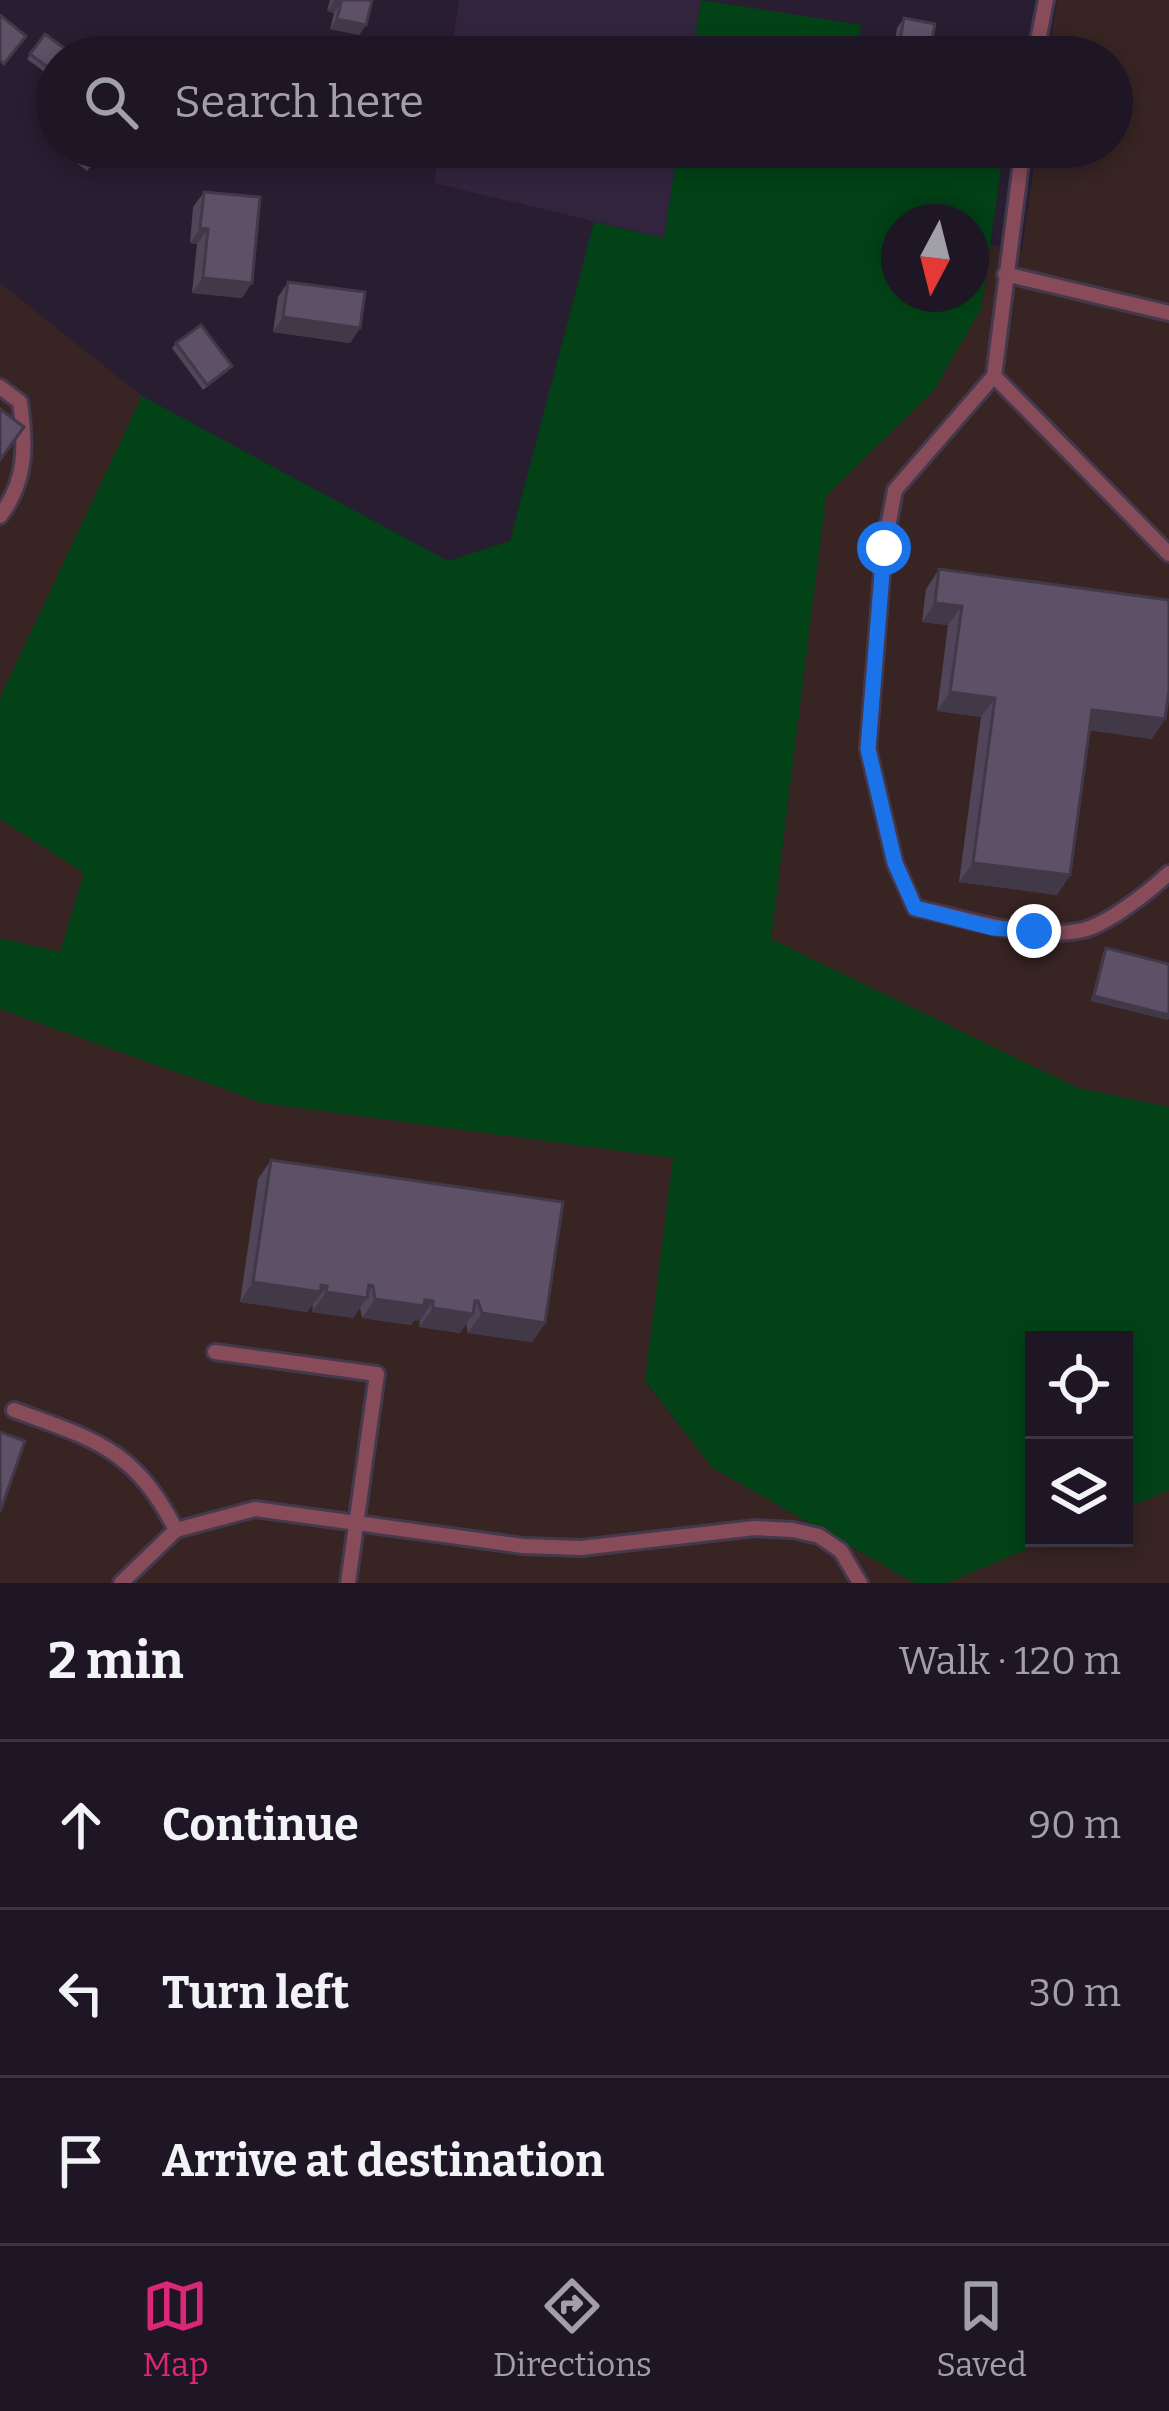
<!DOCTYPE html>
<meta charset="utf-8">
<style>
:root{--surface:#1e1625;--page:#261f2d;--text:#f1f3f6;--muted:#a19fa7;--line:#3c3542;--accent:#db2777}
body{margin:0;font-family:Bitter,serif;background:var(--page);color:var(--text)}
.controls{position:absolute;right:36px;bottom:36px;display:grid;overflow:hidden;border-radius:0px;box-shadow:0 6px 18px #0003}
.controls button{width:108px;height:108px;display:grid;place-items:center;padding:0;border:0;border-bottom:3px solid var(--line);background:var(--surface);color:var(--text);font:60px sans-serif}
.compass{position:absolute;left:881px;top:204px;width:108px;height:108px;border-radius:50%;background:var(--surface);box-shadow:0 6px 18px #0003;rotate:187deg}
.stop{position:absolute;width:36px;height:36px;margin:-27px;border:9px solid #1a73e8;border-radius:50%;background:#fff}
.stop.end{background:#1a73e8;border-color:#fff;box-shadow:0 3px 12px #0008}
.list{margin:0;padding:0;list-style:none}
h2{display:flex;justify-content:space-between;align-items:center;height:156px;margin:0;padding:0 48px;font-size:51px}
h2 small{font-size:39px;font-weight:400;color:var(--muted)}
.list li{display:grid;grid-template-columns:78px 1fr auto;gap:36px;align-items:center;box-sizing:border-box;height:168px;padding:0 48px;border-top:3px solid var(--line)}
.list b{display:block;font-size:45px;white-space:nowrap}
.list em{font-size:39px;font-style:normal;color:var(--muted)}
.icon{flex:none;width:66px;height:66px;fill:none;stroke:currentColor;stroke-width:2;stroke-linecap:round;stroke-linejoin:round}
.map{position:relative;flex:none;width:1169px;height:1583px;overflow:hidden}
.search{position:absolute;background:var(--surface);box-shadow:0 6px 18px #0003;left:36px;right:36px;top:36px;height:132px;display:flex;align-items:center;gap:30px;box-sizing:border-box;padding:0 42px;border-radius:66px;color:var(--muted);font-size:45px}
.sheet{height:660px;background:var(--surface)}
nav{display:flex;justify-content:space-around;align-items:center;box-sizing:border-box;height:168px;border-top:3px solid var(--line);background:var(--surface);font-size:33px;color:var(--muted)}
nav a{display:grid;justify-items:center;gap:6px}
nav .on{color:var(--accent)}
.map>svg:first-child{display:block}
</style>
<div class="map">
<svg width="1169" height="1583" viewBox="0 0 1169 1583">
<rect width="100%" height="100%" fill="#281d31"/>
<!-- commercial -->
<g fill="#372423">
<polygon points="1057,0 1169,0 1169,1107 1078,1088 771,940 826,496 934,390 981,309 990,245 1022,250 1037,147 1112,147 1112,57 1049,57"/>
<polygon points="0,283 142,396 0,698"/>
<polygon points="0,819 84,873 60,953 0,938"/>
<polygon points="0,1009 263,1103 674,1158 645,1382 713,1468 915,1583 0,1583"/>
<polygon points="1169,1490 1169,1583 946,1583 1054,1538 1124,1538 1124,1509"/>
</g>
<!-- built -->
<g fill="#33243e">
<polygon points="459,0 701,0 692,57 451,57"/>
<polygon points="439,147 678,147 664,238 434,183"/>
</g>
<!-- green -->
<g fill="#024216" fill-rule="evenodd">
<polygon points="701,0 861,25 857,57 692,57"/>
<path d="M678,147H860L1001,169L981,309L934,390L826,496L771,939L1078,1088L1169,1107V1490L1124,1509V1340H1034V1538H1054L946,1583H915L713,1468L645,1381L673,1158L263,1103L0,1009V938L60,952L84,873L0,819V698L142,396L448,561L510,541L594,222L664,238ZM899,222H971V294H899Z"/>
</g>
<g fill="none" stroke-linecap="round" stroke-linejoin="round">
<!-- lane casing -->
<g stroke="#44394c" stroke-width="20">
<g id="lane">
<polyline points="1035,57 1046,0"/>
<polyline points="1005,274 1169,313"/>
<polyline points="994,376 1023,147"/>
<path d="M0,387L20,402C26,444 27,481 0,516"/>
<path d="M1169,554L994,376L895,490L884,548L868,749L895,863L915,908C968,918 1027,942 1083,930C1108,924 1150,891 1169,873"/>
<polyline points="215,1352 377,1374 348,1583"/>
<path d="M14,1410C95,1440 134,1448 176,1530"/>
<polyline points="121,1583 176,1530 255,1509 523,1546 581,1548 755,1528 793,1530 819,1536 841,1551 860,1583"/>
</g>
</g>
<!-- lane -->
<use href="#lane" stroke="#884b5a" stroke-width="14"/>
</g>
<!-- wall -->
<g fill="#504559">
<polygon points="330,0 372,0 366,25 359,35 330,29 334,13 327,11"/>
<polygon points="904,18 929,57 892,57 897,28"/>
<polygon points="45,34 57,66 50,76 27,59"/>
<polygon points="57,136 57,147 105,147 87,171 51,143"/>
<polygon points="204,192 242,298 192,293 197,244 190,243 193,207"/>
<polygon points="288,282 360,328 350,343 273,332 278,297"/>
<polygon points="176,343 228,371 203,390 172,348"/>
<polygon points="939,569 1152,739 1089,730 1070,875 1057,895 959,882 981,717 937,711 948,625 922,622 926,589"/>
<polygon points="1106,948 1169,964 1168,1020 1091,1001 1103,953"/>
<polygon points="271,1160 545,1323 532,1342 468,1333 466,1324 460,1333 419,1327 420,1321 415,1320 411,1325 362,1318 360,1308 353,1318 312,1312 313,1306 311,1305 307,1312 240,1302 258,1179"/>
</g>
<!-- shaded-wall -->
<g fill="#413848">
<polygon points="334,1 341,3 334,13 327,11"/>
<polygon points="337,19 366,25 359,35 330,29"/>
<polygon points="200,228 208,229 197,244 190,243"/>
<polygon points="203,278 252,283 242,298 192,293"/>
<polygon points="283,317 360,328 350,343 273,332"/>
<polygon points="935,603 962,606 948,625 922,622"/>
<polygon points="950,692 995,698 981,717 937,711"/>
<polygon points="1092,710 1165,719 1152,739 1079,729"/>
<polygon points="973,863 1070,875 1057,895 959,882"/>
<polygon points="1094,996 1169,1015 1169,1018 1168,1020 1091,1001"/>
<polygon points="253,1282 321,1285 327,1286 307,1312 240,1302"/>
<polygon points="369,1285 373,1286 364,1298 367,1298 353,1318 312,1312 326,1292"/>
<polygon points="375,1299 425,1300 433,1301 420,1321 415,1320 411,1325 362,1318"/>
<polygon points="475,1301 478,1301 470,1313 473,1314 460,1333 419,1327 433,1308"/>
<polygon points="482,1313 545,1323 532,1342 468,1333"/>
</g>
<!-- building -->
<g fill="#5d5067" stroke="#413848" stroke-width="3">
<polygon points="334,0 372,0 366,25 337,19 341,3"/>
<polygon points="0,15 26,36 4,64 0,60"/>
<polygon points="904,18 935,24 929,57 897,57"/>
<polygon points="45,34 68,51 63,57 57,57 57,65 53,71 30,54"/>
<polygon points="66,147 105,147 90,166"/>
<polygon points="204,192 260,197 252,283 203,278 208,229 200,228"/>
<polygon points="288,282 365,292 360,328 283,317"/>
<polygon points="201,325 232,366 207,385 176,343"/>
<polygon points="0,409 24,427 0,460"/>
<polygon points="939,569 1169,600 1169,691 1165,719 1092,710 1070,875 973,863 995,698 950,692 962,606 935,603"/>
<polygon points="1106,948 1169,964 1169,1015 1094,996"/>
<polygon points="271,1160 563,1202 545,1323 482,1313 478,1301 475,1301 473,1314 433,1308 433,1301 425,1300 424,1306 375,1299 373,1286 369,1285 367,1298 326,1292 327,1286 321,1285 321,1292 253,1282"/>
<polygon points="0,1432 25,1441 0,1512"/>
</g>
<g fill="none" stroke-linecap="round" stroke-linejoin="round">
<!-- route -->
<polyline stroke="#1a73e8" stroke-width="15" points="884,548 868,749 895,863 915,908 993,928 1034,931"/>
</g>
</svg>
<div class="controls">
<button><svg class="icon" aria-label="locate" viewBox="0 0 24 24"><circle cx="12" cy="12" r="6"/><path d="M12 2v4M12 18v4M2 12h4M18 12h4"/></svg></button>
<button><svg class="icon" aria-label="layers" viewBox="0 0 24 24"><path d="M12 4l9 5-9 5-9-5zM3 14l9 5 9-5"/></svg></button>
</div>
<svg class="compass" viewBox="-18 -18 36 36"><path d="M0-13l5 13h-10z" fill="#e53935"/><path d="M0 13l5-13h-10z" fill="#a19fa7"/></svg>
<div class="stop" style="left:884px;top:548px"></div>
<div class="stop end" style="left:1034px;top:931px"></div>
<div class="search"><svg class="icon" aria-label="search" viewBox="0 0 24 24"><circle cx="10" cy="10" r="6"/><path d="M15 15l6 6"/></svg>Search here</div>
</div>
<section class="sheet">
<h2>2 min<small>Walk · 120 m</small></h2>
<ul class="list">
<li><svg class="icon" aria-label="ahead" viewBox="0 0 24 24"><path d="M12 20V5M6 11l6-6 6 6"/></svg><div><b>Continue</b></div><em>90 m</em></li>
<li><svg class="icon" aria-label="left" viewBox="0 0 24 24"><path d="M17 20v-9H6M10 6l-5 5 5 5"/></svg><div><b>Turn left</b></div><em>30 m</em></li>
<li><svg class="icon" aria-label="arrive" viewBox="0 0 24 24"><path d="M6 21V4h12l-3 4 3 4H6"/></svg><div><b>Arrive at destination</b></div></li>
</ul>
</section>
<nav>
<a class="on"><svg class="icon" aria-label="map" viewBox="0 0 24 24"><path d="M3 6l6-2 6 2 6-2v14l-6 2-6-2-6 2zM9 4v14M15 6v14"/></svg>Map</a>
<a><svg class="icon" aria-label="directions" viewBox="0 0 24 24"><path d="M12 3l9 9-9 9-9-9zM9 14v-3h6M13 9l2 2-2 2"/></svg>Directions</a>
<a><svg class="icon" aria-label="saved" viewBox="0 0 24 24"><path d="M7 4h10v16l-5-4-5 4z"/></svg>Saved</a>
</nav>
